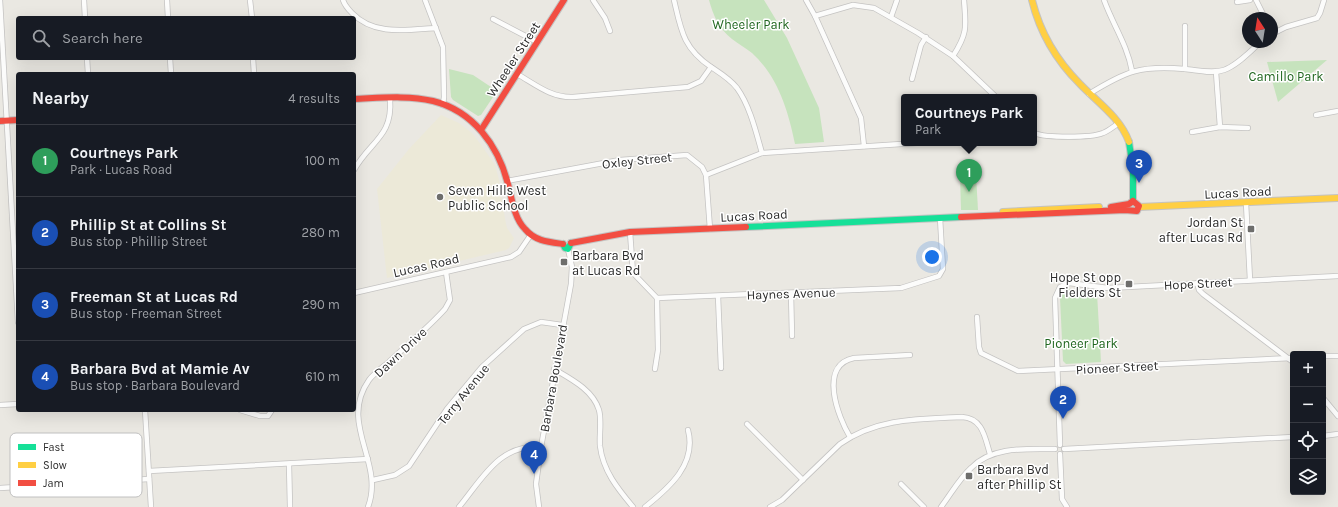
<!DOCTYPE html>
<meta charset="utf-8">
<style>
:root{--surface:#171b24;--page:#20242c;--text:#f1f3f6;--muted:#9ea1a6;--line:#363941;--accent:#ea580c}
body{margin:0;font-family:Karla,sans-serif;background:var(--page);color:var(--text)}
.controls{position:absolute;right:12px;bottom:12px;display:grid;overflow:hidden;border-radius:4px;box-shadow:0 4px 16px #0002}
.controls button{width:36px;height:36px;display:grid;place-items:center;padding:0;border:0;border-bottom:1px solid var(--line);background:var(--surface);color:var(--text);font:20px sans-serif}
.compass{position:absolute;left:1242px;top:12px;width:36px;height:36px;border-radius:50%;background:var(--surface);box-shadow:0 4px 16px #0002;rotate:348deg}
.you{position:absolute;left:932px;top:257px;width:14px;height:14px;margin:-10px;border:3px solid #fff;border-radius:50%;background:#1a73e8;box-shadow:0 0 0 6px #1a73e833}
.badge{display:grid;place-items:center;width:26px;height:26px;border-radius:50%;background:var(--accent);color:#fff;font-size:13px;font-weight:700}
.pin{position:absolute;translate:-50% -33px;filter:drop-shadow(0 1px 2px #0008)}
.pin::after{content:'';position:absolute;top:21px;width:14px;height:12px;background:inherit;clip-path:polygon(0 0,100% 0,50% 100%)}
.popup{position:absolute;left:901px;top:94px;width:136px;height:52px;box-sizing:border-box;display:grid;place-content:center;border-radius:4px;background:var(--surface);filter:drop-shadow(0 1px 3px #0005);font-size:13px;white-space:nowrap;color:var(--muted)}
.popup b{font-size:15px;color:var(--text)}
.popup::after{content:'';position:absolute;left:50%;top:100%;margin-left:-8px;border:8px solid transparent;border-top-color:var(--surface)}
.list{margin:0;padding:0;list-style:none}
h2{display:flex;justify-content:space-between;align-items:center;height:52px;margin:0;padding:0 16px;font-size:17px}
h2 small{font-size:13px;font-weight:400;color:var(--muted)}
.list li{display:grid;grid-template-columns:26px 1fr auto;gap:12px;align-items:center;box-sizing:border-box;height:72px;padding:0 16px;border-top:1px solid var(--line)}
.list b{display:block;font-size:15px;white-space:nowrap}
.list p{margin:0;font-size:13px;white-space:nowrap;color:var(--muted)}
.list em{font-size:13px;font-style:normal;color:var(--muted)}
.icon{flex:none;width:22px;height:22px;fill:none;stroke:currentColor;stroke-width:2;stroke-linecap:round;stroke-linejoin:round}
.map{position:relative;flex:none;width:1338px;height:507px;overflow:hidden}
.search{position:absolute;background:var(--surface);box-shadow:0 4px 16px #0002;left:16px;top:16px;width:340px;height:44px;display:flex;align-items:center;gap:10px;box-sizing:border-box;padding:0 14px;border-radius:4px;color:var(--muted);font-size:15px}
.panel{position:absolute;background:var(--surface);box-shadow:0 4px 16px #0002;left:16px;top:72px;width:340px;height:340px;border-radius:4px}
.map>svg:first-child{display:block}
</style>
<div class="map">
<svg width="1338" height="507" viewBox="0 0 1338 507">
<rect width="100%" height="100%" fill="#eae8e2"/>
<!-- education -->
<polygon fill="#ece9d8" points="441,115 459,123 472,133 482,146 495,165 499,180 505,219 507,228 514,238 509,248 506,250 387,278 377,189 409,149"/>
<!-- green -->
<g fill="#c6e3bd">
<path d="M709,0H764L787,38L819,108L824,142L795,144C788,110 778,77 752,53C746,48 738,44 732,39C719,29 713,15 709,0Z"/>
<polygon points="1327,60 1278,102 1267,62"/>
<polygon points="449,69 473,75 497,91 481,115 478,116 453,100 451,97"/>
<polygon points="960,175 976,175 978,210 961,210"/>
<polygon points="1067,289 1097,293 1101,362 1066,364 1063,361 1060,298 1063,292"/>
</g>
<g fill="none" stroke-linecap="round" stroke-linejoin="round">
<!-- street casing -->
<g stroke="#c4c3c2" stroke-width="6">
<g id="street">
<polyline points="0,0 18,322"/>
<polyline points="84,0 85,18"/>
<polyline points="167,0 168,18"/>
<polyline points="250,0 252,18"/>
<path d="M343,0C345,6 348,9 352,13C374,36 406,30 436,28"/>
<polyline points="425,0 443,47 444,97 443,105"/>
<polyline points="593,0 605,18 610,31"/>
<path d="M674,0C681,30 683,48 711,67C720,73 730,79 737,88C750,106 756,132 762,153"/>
<polyline points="806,0 815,16 861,118 864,146"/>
<path d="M1104,0C1113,25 1127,44 1132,71"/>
<polyline points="1256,0 1265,18"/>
<polyline points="1237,2 1250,0"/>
<polyline points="815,16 853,5 874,8 918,33 953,56 996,97"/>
<polyline points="891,17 897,0"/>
<polyline points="493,19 537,42"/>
<polyline points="1272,34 1286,27 1317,18 1320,13 1324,0"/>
<path d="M953,56C968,33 966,26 964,0"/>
<polyline points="87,58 88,74"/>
<polyline points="170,58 171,74"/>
<polyline points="253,58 254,74"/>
<polyline points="1185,69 1185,26"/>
<polyline points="1216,72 1220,127"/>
<path d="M517,74C535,84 551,98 573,97L688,87L701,81L711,67"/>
<polyline points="912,79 921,45 926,37"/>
<path d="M1089,94C1126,71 1141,65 1185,69C1197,70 1212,74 1224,70C1238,65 1250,51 1261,42"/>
<polyline points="1316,115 1338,111"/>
<polyline points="1192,132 1220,127 1248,128"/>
<path d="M1034,133C1046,138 1091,138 1103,133C1109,131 1114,126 1119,123"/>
<path d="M354,170C370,141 393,137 390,99"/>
<polyline points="706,175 762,153 917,143"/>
<polyline points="507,181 620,160 687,155 702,167 706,175 710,229"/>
<polyline points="1246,203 1250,280"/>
<polyline points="630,232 633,273 657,298 901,288 939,276 943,269 940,218"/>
<polyline points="1197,283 1199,290 1203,294 1293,362"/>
<polyline points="354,293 511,257 519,252 530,236"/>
<polyline points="791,293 792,336"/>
<polyline points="718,296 721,368"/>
<polyline points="977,317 979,347 981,353 1018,371 1293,358"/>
<polyline points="1323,356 1338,356"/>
<path d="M554,369C571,379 593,390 599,410C602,421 599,435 600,446C603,471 618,489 633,507"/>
<polyline points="655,369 658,350 657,298"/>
<polyline points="1323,398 1338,416"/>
<polyline points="0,405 18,404"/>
<polyline points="145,410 151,507"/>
<polyline points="240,410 260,416 268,416 272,410"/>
<polyline points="747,424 803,480"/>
<polyline points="1323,436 1338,434"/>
<path d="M850,437C838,417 818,365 854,358L910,355"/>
<polyline points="1060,445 1055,298 1060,287 1069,283 1108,288 1338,276"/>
<polyline points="1064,449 1293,437"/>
<polyline points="1060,454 1062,499 1067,507"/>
<polyline points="289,464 290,507"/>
<polyline points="149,471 368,459"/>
<polyline points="373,480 395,475 409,466 447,409 482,367 524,329 541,322 562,325"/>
<polyline points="901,484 924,507"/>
<polyline points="0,488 149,479"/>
<path d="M368,507C385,462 338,424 369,380C374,373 383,367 389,362C408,344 428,328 445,309L450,300L446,272"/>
<path d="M459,507C483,478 499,444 541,447"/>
<polyline points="539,507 536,484 541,447 571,284 572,267 568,249"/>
<path d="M645,507C669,488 697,464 688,430"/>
<path d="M770,507L782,500L840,444C877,418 919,419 962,417C983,418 985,438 990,454"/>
<path d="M941,507C951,494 959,479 971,468C992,446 1027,449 1055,449"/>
</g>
</g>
<!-- fast casing -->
<g stroke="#c4c3c2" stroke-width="8">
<g id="fast">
<polyline points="1129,142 1133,169 1133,201"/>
<polyline points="746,227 961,217"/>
<polyline points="563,244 565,248 568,249 571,243"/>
</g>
</g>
<!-- slow casing -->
<g stroke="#c4c3c2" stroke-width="8">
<g id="slow">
<path d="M1032,0C1040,33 1056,60 1080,84C1097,102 1120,117 1129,142"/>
<polyline points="1139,207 1338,198"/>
<polyline points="1003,212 1099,207"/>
</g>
</g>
<!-- jam casing -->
<g stroke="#c4c3c2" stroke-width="8">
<g id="jam">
<path d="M354,99C380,98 407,95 433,101C473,111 498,145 508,184C512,199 514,218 525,229C535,241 548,242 563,244"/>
<polyline points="0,121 18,120"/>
<polyline points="481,130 564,0"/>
<polyline points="1111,207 1129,204 1133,201"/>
<polyline points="961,217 1125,210 1137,211 1139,206 1133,201"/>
<polyline points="571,243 630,232 746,227"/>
</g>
</g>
<!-- street -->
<use href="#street" stroke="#fcfcfb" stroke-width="4.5"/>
<!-- fast -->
<use href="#fast" stroke="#16e098" stroke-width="6"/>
<!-- slow -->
<use href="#slow" stroke="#ffcf43" stroke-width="6"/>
<!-- jam -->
<use href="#jam" stroke="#f24e42" stroke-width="6"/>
</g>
<!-- markers -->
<g fill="#6e6e6c" stroke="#fff" stroke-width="1.5">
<circle cx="440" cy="197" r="4"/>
<rect x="1247" y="225" width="8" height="8" rx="2"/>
<rect x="560" y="258" width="8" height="8" rx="2"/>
<rect x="1125" y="280" width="8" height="8" rx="2"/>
<rect x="965" y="472" width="8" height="8" rx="2"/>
</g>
<g text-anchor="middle" stroke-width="3" stroke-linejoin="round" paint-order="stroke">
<!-- park labels -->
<g font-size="13" fill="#20661f" stroke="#fff">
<text x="751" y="29">Wheeler Park</text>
<text x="1286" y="81">Camillo Park</text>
<text x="1081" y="348">Pioneer Park</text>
</g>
<!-- street labels -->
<g font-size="13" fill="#2c2c2c" stroke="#fff">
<text transform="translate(513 59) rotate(-57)" y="5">Wheeler Street</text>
<text transform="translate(637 160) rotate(-6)" y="5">Oxley Street</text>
<text transform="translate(1238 192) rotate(-3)" y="5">Lucas Road</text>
<text transform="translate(754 215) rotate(-3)" y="5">Lucas Road</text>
<text transform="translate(426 265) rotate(-13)" y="5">Lucas Road</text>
<text transform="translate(1198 283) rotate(-3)" y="5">Hope Street</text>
<text transform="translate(791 293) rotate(-2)" y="5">Haynes Avenue</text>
<text transform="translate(400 352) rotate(-43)" y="5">Dawn Drive</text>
<text transform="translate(1117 367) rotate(-3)" y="5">Pioneer Street</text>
<text transform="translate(553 378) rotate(-80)" y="5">Barbara Boulevard</text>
<text transform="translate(463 394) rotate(-51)" y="5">Terry Avenue</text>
</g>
<!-- poi labels -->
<g font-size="13" fill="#2c2c2c" stroke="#fff" text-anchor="start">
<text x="448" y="195">Seven Hills West<tspan x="448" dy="15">Public School</tspan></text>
<text x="1243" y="227" text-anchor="end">Jordan St<tspan x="1243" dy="15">after Lucas Rd</tspan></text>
<text x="572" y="260">Barbara Bvd<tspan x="572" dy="15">at Lucas Rd</tspan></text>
<text x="1121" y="282" text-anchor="end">Hope St opp<tspan x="1121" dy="15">Fielders St</tspan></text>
<text x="977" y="474">Barbara Bvd<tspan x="977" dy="15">after Phillip St</tspan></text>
</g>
</g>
<!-- legend -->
<rect x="10" y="433" width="132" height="64" rx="6" fill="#fff" stroke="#c0c0c0" stroke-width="1"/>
<rect x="18" y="444" width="18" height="6" fill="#16e098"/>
<rect x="18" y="462" width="18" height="6" fill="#ffcf43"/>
<rect x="18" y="480" width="18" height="6" fill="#f24e42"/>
<g font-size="11" fill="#2c2c2c">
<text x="43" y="451">Fast</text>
<text x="43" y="469">Slow</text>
<text x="43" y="487">Jam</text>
</g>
</svg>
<div class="controls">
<button>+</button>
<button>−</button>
<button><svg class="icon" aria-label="locate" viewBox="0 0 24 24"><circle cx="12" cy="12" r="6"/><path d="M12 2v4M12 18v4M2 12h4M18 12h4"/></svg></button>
<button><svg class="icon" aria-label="layers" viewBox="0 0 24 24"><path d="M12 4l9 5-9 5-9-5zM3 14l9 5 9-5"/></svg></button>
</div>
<svg class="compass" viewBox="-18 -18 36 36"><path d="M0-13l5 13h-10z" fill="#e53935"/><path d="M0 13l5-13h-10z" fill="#9ea1a6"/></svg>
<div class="you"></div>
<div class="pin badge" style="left:969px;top:192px;background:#2e9e5b">1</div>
<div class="popup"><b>Courtneys Park</b>Park</div>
<div class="pin badge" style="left:1063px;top:419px;background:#1a4fb4">2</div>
<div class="pin badge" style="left:1139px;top:183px;background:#1a4fb4">3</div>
<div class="pin badge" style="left:534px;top:474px;background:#1a4fb4">4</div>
<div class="search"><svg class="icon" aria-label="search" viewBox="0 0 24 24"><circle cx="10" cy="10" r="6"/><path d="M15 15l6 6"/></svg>Search here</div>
<section class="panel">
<h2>Nearby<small>4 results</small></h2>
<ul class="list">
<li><span class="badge" style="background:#2e9e5b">1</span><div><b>Courtneys Park</b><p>Park · Lucas Road</p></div><em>100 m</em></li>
<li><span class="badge" style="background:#1a4fb4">2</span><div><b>Phillip St at Collins St</b><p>Bus stop · Phillip Street</p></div><em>280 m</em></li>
<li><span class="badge" style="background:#1a4fb4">3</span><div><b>Freeman St at Lucas Rd</b><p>Bus stop · Freeman Street</p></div><em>290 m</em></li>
<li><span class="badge" style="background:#1a4fb4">4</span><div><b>Barbara Bvd at Mamie Av</b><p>Bus stop · Barbara Boulevard</p></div><em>610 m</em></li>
</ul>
</section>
</div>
